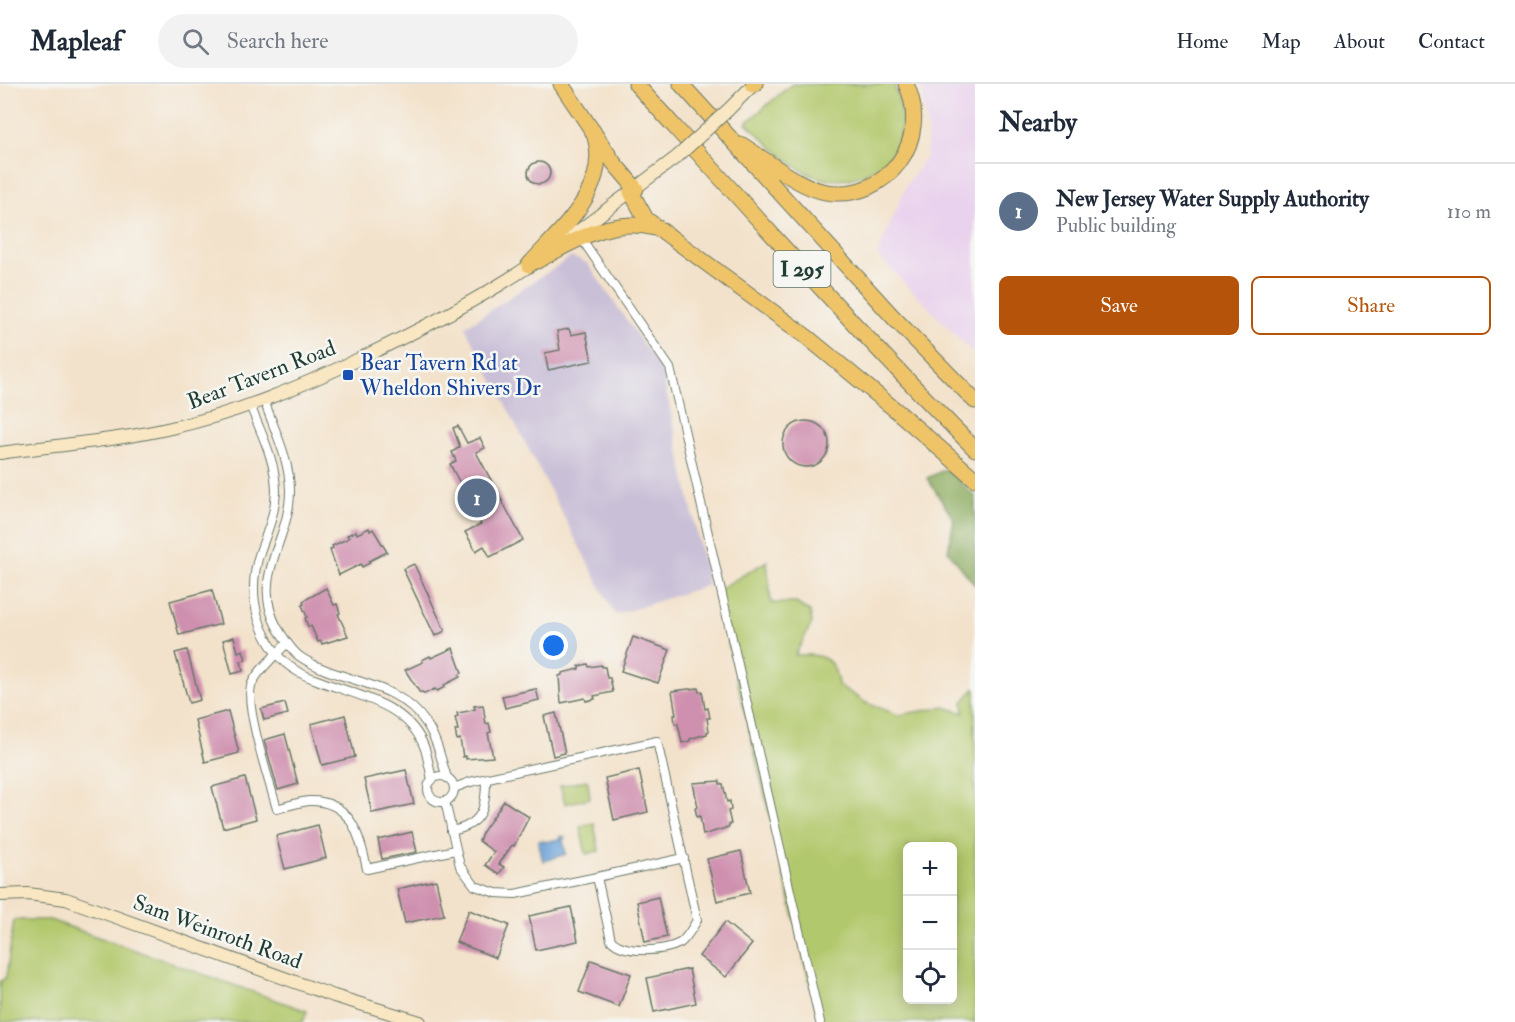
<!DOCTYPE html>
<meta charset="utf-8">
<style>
:root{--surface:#fff;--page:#f2f2f3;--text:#1f2937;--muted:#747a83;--line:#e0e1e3;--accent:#b45309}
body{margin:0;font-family:"IM FELL Double Pica",serif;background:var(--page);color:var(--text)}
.controls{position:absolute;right:18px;bottom:18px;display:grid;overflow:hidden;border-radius:9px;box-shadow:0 3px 15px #0003}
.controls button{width:54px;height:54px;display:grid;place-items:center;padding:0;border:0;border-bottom:2px solid var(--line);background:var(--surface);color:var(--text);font:30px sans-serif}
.you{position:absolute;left:554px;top:562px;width:21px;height:21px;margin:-15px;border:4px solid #fff;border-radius:50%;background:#1a73e8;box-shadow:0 0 0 9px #1a73e833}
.badge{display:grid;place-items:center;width:39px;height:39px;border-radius:50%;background:var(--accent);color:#fff;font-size:20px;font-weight:700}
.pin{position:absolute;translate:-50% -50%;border:3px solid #fff;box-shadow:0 2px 6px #0006}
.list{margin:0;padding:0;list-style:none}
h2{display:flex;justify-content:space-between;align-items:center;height:78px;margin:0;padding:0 24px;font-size:26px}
h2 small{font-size:20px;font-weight:400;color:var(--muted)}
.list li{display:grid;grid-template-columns:39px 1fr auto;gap:18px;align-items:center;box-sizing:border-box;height:96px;padding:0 24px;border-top:2px solid var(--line)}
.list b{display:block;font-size:22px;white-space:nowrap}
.list p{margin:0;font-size:20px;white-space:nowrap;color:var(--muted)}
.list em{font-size:20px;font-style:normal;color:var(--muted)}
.actions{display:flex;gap:12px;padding:18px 24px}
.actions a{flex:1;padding:14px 0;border:2px solid var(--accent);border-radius:9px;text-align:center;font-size:21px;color:var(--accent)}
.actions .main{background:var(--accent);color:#fff}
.icon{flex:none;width:33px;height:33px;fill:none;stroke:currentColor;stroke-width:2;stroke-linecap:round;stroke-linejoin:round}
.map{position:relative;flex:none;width:975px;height:938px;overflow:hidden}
header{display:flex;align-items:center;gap:36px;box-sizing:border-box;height:84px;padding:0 30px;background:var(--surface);border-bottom:2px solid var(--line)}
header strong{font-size:28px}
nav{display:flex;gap:33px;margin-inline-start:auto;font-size:21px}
.search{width:420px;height:54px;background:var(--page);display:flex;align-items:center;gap:15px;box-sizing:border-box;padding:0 21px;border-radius:33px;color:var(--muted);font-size:22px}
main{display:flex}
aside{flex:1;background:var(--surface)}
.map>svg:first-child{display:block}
</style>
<header>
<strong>Mapleaf</strong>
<div class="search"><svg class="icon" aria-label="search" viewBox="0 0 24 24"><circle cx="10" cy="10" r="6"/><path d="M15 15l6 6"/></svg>Search here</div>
<nav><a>Home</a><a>Map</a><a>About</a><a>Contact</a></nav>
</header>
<main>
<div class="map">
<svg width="975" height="938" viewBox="0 0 975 938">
<rect width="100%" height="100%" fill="#f6f6f2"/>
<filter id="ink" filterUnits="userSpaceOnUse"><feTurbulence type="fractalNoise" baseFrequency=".0167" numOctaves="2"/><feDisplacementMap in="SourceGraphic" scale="12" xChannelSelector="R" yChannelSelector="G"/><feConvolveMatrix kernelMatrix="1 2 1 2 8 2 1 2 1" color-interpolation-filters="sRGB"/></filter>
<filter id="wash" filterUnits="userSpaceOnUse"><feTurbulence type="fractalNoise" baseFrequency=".008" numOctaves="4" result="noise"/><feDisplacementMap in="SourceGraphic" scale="24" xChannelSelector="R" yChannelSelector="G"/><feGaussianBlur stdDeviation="1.35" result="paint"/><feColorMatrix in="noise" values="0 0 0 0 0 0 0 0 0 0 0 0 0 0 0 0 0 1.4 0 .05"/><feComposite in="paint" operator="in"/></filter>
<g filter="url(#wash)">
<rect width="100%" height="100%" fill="#f3e2cb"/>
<!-- built -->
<polygon fill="#e9d2ed" points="921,0 975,0 975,271 877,171 907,100 926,73 928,47"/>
<!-- industrial -->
<polygon fill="#c9bfd7" points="571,173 587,179 662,287 708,501 615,531 465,243"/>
<!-- green -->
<g fill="#b2c86c" stroke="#688250" stroke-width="1.5" fill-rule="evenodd">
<path d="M792,0H894C899,16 905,33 900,50C891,88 846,105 811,91C791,83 763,54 746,39Z"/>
<path d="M767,477L771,519H796L810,528L812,539L795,571C821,570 835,572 838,601L866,619L899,631L945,623L964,629L963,618L975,604V938H819L716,507ZM908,762H952V916H908Z"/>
<polygon points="586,696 588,698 590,714 565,720 560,702"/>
<polygon points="594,739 599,767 586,770 580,742"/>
<polygon points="14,836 50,836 307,927 303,938 0,938 0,898 6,893"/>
</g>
<!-- forest -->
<polygon fill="#8dac60" stroke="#56744a" stroke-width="1.5" points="946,385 975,412 975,501 948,467 954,436 927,394"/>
<!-- water -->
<polygon fill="#6ba1d8" stroke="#456f86" stroke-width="1.5" points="561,752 565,753 563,757 566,770 543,777 538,757 543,756 544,758 560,755"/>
<g id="blocks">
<!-- building -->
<g fill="#cf90af">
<circle cx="539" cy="89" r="11"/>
<polygon points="569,245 571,251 586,248 592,277 548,286 545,269 560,266 557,247"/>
<circle cx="806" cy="360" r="23"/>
<polygon points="458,342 467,359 480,354 485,364 476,368 523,456 490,473 484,462 476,467 465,448 481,440 450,380 456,377 452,368 460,363 453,344"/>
<polygon points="369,444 370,447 373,445 387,468 369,477 370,479 362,483 361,480 339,491 330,466 333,464 332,462 349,454 347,451 356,447 357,450"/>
<polygon points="414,480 445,547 435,552 403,485"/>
<polygon points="326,504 334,521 337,520 340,529 338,530 348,552 322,560 321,557 318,558 311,542 308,543 305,534 307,533 302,521 304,520 303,517"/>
<polygon points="212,506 221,540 179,551 170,517"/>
<polygon points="234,553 238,568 243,566 246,576 241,577 243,587 232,590 223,556"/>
<polygon points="633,553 670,566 658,599 621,587"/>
<polygon points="453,564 462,589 459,591 460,593 444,601 445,603 437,607 435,605 424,610 422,608 420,609 405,586 423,578 422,576 430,572 431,574"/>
<polygon points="187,566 200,616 189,619 175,569"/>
<polygon points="588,580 589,583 601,581 602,583 605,583 607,594 610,594 613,608 594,612 595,615 586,617 585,614 561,619 559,592 562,591 562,589 579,585 579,582"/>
<polygon points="698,604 699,608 702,607 705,625 708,624 710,634 707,634 709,647 707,648 707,650 696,653 690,655 690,657 682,659 678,640 675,640 674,631 676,631 672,607"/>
<polygon points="536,605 539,616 505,624 502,612"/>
<polygon points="285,619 288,630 264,636 261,625"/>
<polygon points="483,621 486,640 489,639 491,648 488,649 493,673 466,675 466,672 463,673 460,655 457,656 455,646 458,646 455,633 458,632 457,629 469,627 475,625 474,622"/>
<polygon points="228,627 239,669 205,678 195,636"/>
<polygon points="556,629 565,669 553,672 544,632"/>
<polygon points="345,631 355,673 322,681 311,640"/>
<polygon points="285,650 298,700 278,706 264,656"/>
<polygon points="406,686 414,720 372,729 364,695"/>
<polygon points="639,686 648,728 614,736 605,694"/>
<polygon points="245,694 256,735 223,744 212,703"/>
<polygon points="720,697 720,700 723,700 727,718 730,717 731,726 728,727 731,740 729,740 729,743 703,751 700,732 697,733 695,724 698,723 693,699"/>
<polygon points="504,717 529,733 514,762 512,761 499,780 504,783 499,790 485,781 494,768 479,757 482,749"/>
<polygon points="318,741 326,774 285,785 276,752"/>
<polygon points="412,748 417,768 382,775 378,756"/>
<polygon points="741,767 750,809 717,817 707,775"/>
<polygon points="436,796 444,831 405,839 397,805"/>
<polygon points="658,813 667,853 645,858 637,818"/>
<polygon points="571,823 578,857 536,866 529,832"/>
<polygon points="469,826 509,841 496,874 456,858"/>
<polygon points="725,838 752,860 726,893 699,872"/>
<polygon points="591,876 631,890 619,923 579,908"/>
<polygon points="689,885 696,919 654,928 647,894"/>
</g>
</g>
</g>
<g filter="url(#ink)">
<use href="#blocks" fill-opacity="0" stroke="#697769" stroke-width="1.5"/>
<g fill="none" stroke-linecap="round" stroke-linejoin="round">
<!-- street casing -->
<g stroke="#697769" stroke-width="10">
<g id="street">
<polyline points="579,151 670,284 820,938"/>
<path d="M264,316C274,345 290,376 290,407C290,457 250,492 277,543C283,553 290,565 299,572C339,600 397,595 426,639C437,655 441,675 447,694"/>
<path d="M250,321C261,349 276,377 276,408C275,429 268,446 261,465C248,501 253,538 276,569C286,582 302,591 317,596C356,612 409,619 425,665C428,675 430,686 432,696"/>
<path d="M287,559C277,570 255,589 251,602C245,624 270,700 277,725C287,722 298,718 309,717C351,716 360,751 367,785L455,766"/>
<circle cx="441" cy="705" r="13"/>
<path d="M445,717L460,782L475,802L496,809L515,810L597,793L611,856C624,870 663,868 680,859C686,855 693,843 697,836L657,657L470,698L454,704"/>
<path d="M451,747C483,741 486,724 486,695"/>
<polyline points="597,793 684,774"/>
</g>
</g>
<!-- secondary casing -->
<g stroke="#697769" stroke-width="14">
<g id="secondary">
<polyline points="728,26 754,0"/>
<polyline points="569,154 678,72"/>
<path d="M0,369C57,361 115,357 171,344C238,329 302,302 363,273C422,245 481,215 535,178"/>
<polyline points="0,811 28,810 66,815 334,912 420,938"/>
</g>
</g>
<!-- highway casing -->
<g stroke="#697769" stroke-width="17">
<g id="highway">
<polyline points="561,0 614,79 636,105"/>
<path d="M636,0C747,123 857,247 975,365"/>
<polyline points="681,0 894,234 975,317"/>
<polyline points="753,1 755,0"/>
<path d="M742,61C765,75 800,104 826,108C888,118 932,55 906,0"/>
<polyline points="631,108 646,135 807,253 898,328 975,395"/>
<path d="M537,177C573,157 613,132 655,144"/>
<path d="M529,181C562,144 614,102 593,47"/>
</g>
</g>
<!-- street -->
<use href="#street" stroke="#fff" stroke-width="8"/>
<!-- secondary -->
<use href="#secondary" stroke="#f9e7c3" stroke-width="12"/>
<!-- highway -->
<use href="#highway" stroke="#efc469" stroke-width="15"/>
<!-- secondary-bridge casing -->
<g stroke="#697769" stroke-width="14" stroke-linecap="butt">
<polyline id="secondary-bridge" points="678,72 728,26"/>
</g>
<!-- secondary-bridge -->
<use href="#secondary-bridge" stroke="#f9e7c3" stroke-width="12"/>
</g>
</g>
<!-- markers -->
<rect fill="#1a4fb4" stroke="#f6f6f2" stroke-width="2" x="342" y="285" width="12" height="12" rx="3"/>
<g text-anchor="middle" stroke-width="5" stroke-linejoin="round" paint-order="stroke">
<!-- shield labels -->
<rect fill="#f6f6f2" stroke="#60746d" stroke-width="1.5" x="773.5" y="167" width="57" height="36" rx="4.5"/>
<g font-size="21" font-weight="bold" fill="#1f3d34">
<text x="802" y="192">I 295</text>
</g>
<!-- transit labels -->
<g font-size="22" fill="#164399" stroke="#f6f6f2" text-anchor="start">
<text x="360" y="286">Bear Tavern Rd at<tspan x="360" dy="25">Wheldon Shivers Dr</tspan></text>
</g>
<!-- street labels -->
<g font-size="22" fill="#1f3d34" stroke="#f6f6f2">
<text transform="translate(261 290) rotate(-21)" y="8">Bear Tavern Road</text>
<text transform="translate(218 847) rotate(20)" y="8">Sam Weinroth Road</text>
</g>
</g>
</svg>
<div class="controls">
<button>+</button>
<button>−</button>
<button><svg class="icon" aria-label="locate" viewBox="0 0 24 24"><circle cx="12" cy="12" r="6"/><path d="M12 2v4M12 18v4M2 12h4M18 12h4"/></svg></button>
</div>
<div class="you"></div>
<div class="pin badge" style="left:477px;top:414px;background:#5c6f8a">1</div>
</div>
<aside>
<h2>Nearby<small></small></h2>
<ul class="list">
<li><span class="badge" style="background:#5c6f8a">1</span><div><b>New Jersey Water Supply Authority</b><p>Public building</p></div><em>110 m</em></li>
</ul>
<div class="actions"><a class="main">Save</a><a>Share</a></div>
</aside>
</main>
